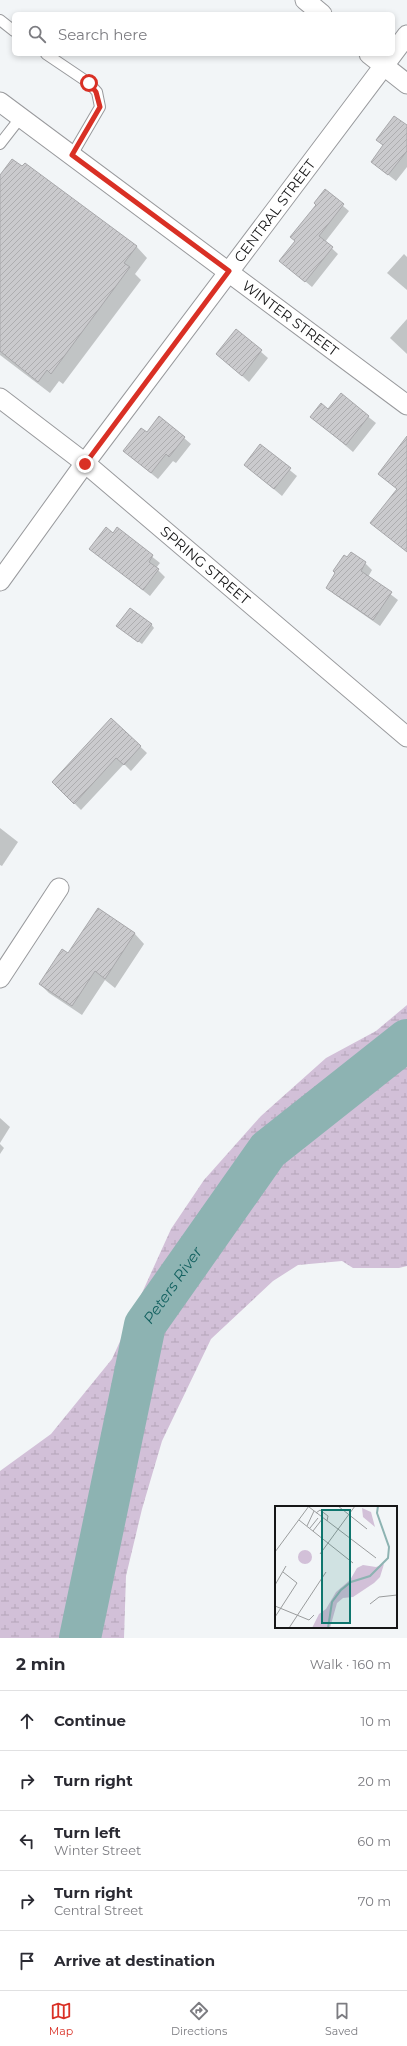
<!DOCTYPE html>
<meta charset="utf-8">
<style>
:root{--surface:#fff;--page:#f2f2f3;--text:#2b2b33;--muted:#7c7c81;--line:#e1e1e2;--accent:#d93025}
body{margin:0;font-family:Montserrat,sans-serif;background:var(--page);color:var(--text)}
.stop{position:absolute;width:12px;height:12px;margin:-9px;border:3px solid #d93025;border-radius:50%;background:#fff}
.stop.end{background:#d93025;border-color:#fff;box-shadow:0 1px 4px #0008}
.list{margin:0;padding:0;list-style:none}
h2{display:flex;justify-content:space-between;align-items:center;height:52px;margin:0;padding:0 16px;font-size:17px}
h2 small{font-size:13px;font-weight:400;color:var(--muted)}
.list li{display:grid;grid-template-columns:26px 1fr auto;gap:12px;align-items:center;box-sizing:border-box;height:60px;padding:0 16px;border-top:1px solid var(--line)}
.list b{display:block;font-size:15px;white-space:nowrap}
.list p{margin:0;font-size:13px;white-space:nowrap;color:var(--muted)}
.list em{font-size:13px;font-style:normal;color:var(--muted)}
.icon{flex:none;width:22px;height:22px;fill:none;stroke:currentColor;stroke-width:2;stroke-linecap:round;stroke-linejoin:round}
.map{position:relative;flex:none;width:407px;height:1638px;overflow:hidden}
.search{position:absolute;background:var(--surface);box-shadow:0 2px 6px #0003;left:12px;right:12px;top:12px;height:44px;display:flex;align-items:center;gap:10px;box-sizing:border-box;padding:0 14px;border-radius:6px;color:var(--muted);font-size:15px}
.sheet{height:352px;background:var(--surface)}
nav{display:flex;justify-content:space-around;align-items:center;box-sizing:border-box;height:56px;border-top:1px solid var(--line);background:var(--surface);font-size:11px;color:var(--muted)}
nav a{display:grid;justify-items:center;gap:2px}
nav .on{color:var(--accent)}
.map>svg:first-child{display:block}
</style>
<div class="map">
<svg width="407" height="1638" viewBox="0 0 407 1638">
<defs>
<pattern id="wetland-marsh" width="20" height="14" patternUnits="userSpaceOnUse"><rect width="20" height="14" fill="#d2c0d8"/><path d="M1 5h8M5 5V1M11 12h8M15 12V8" fill="none" stroke="#b4a4b9"/></pattern>
<pattern id="building-hatch" width="6" height="6" patternUnits="userSpaceOnUse"><rect width="6" height="6" fill="#cacacd"/><path d="M-1 1l2-2M0 6l6-6M5 7l2-2" fill="none" stroke="#adadaf"/></pattern>
</defs>
<rect width="100%" height="100%" fill="#f2f5f7"/>
<!-- wetland -->
<polygon fill="url(#wetland-marsh)" points="407,1005 407,1266 399,1268 353,1268 342,1261 298,1265 273,1281 211,1339 162,1441 142,1509 126,1576 124,1638 0,1638 0,1471 51,1434 112,1359 171,1229 204,1180 261,1116 326,1058 376,1031"/>
<!-- shadow -->
<g fill="#0003">
<polygon points="407,127 407,167 396,181 372,162 384,146 377,140"/>
<polygon points="0,177 136,246 147,258 135,274 141,280 63,384 59,381 50,393 0,355"/>
<polygon points="325,191 349,211 325,242 338,254 312,287 281,261 296,242"/>
<polygon points="404,254 407,257 407,290 387,273"/>
<polygon points="407,319 407,354 390,338"/>
<polygon points="236,330 268,358 249,382 217,354"/>
<polygon points="341,395 376,423 353,452 312,417 329,410"/>
<polygon points="147,434 184,438 191,444 176,463 173,461 158,479 124,451"/>
<polygon points="260,446 297,476 282,496 245,465"/>
<polygon points="407,459 407,497 379,474"/>
<polygon points="117,529 160,563 156,568 165,577 150,596 91,549 113,534"/>
<polygon points="365,563 372,570 368,577 398,600 380,626 334,594 327,587"/>
<polygon points="151,624 154,628 142,644 121,629"/>
<polygon points="111,719 147,753 131,771 124,764 81,810 53,782"/>
<polygon points="0,828 18,842 2,866 0,865"/>
<polygon points="98,909 135,934 144,944 115,988 105,980 82,1015 49,993 40,984 68,955"/>
<polygon points="0,1118 10,1127 0,1143"/>
<polygon points="0,1144 4,1148 0,1154"/>
</g>
<g fill="none" stroke-linecap="round" stroke-linejoin="round">
<!-- river -->
<path stroke="#8db3b2" stroke-width="42" id="s1" d="M80,1638L145,1325L268,1150L407,1040"/>
</g>
<!-- building -->
<g fill="url(#building-hatch)" stroke="#a8a8ab">
<polygon points="394,116 407,125 407,151 388,175 371,162 383,145 376,140"/>
<polygon points="12,159 22,166 25,163 137,246 124,263 130,267 51,374 47,370 38,382 0,351 0,175"/>
<polygon points="325,189 344,204 319,236 333,247 305,282 279,261 295,241 290,237 316,205 314,203"/>
<polygon points="236,329 262,350 242,376 216,354"/>
<polygon points="341,393 369,416 346,445 310,417 321,403 328,409"/>
<polygon points="159,416 185,437 169,457 166,454 151,473 123,451 141,428 147,432"/>
<polygon points="407,436 407,552 370,523 397,489 378,474"/>
<polygon points="260,444 291,468 274,489 244,465"/>
<polygon points="106,527 113,533 117,527 153,555 149,562 159,569 143,590 89,549"/>
<polygon points="351,552 366,562 361,571 392,592 373,620 326,588 335,573 333,571 344,555 347,557"/>
<polygon points="130,608 152,624 138,642 116,626"/>
<polygon points="111,718 141,746 124,765 116,758 74,804 52,782"/>
<polygon points="98,908 135,933 105,979 95,971 72,1006 39,984 62,949 68,953"/>
</g>
<g fill="none" stroke-linecap="round" stroke-linejoin="round">
<!-- lane casing -->
<g stroke="#999a9d" stroke-width="12">
<g id="lane">
<polyline points="0,20 14,31"/>
<polyline points="46,54 89,83 97,92 100,107 72,155"/>
<polyline points="0,144 21,117"/>
</g>
</g>
<!-- street casing -->
<g stroke="#999a9d" stroke-width="21">
<g id="street">
<polyline points="305,0 322,14"/>
<polyline points="369,54 407,84"/>
<path id="s2" d="M0,102L407,405"/>
<path id="s3" d="M0,398L85,463L407,737"/>
<path id="s4" d="M0,581L85,463L407,35"/>
<polyline points="0,978 59,888"/>
</g>
</g>
<!-- lane -->
<use href="#lane" stroke="#fff" stroke-width="10"/>
<!-- street -->
<use href="#street" stroke="#fff" stroke-width="19"/>
</g>
<g fill="none" stroke-linecap="round" stroke-linejoin="round">
<!-- route -->
<polyline stroke="#d93025" stroke-width="5" points="85,464 229,271 72,155 100,107 96,92 89,83"/>
</g>
<g text-anchor="middle" stroke-width="3" stroke-linejoin="round" paint-order="stroke">
<!-- street labels -->
<g font-size="14" fill="#161617" stroke="#f2f5f7">
<text dy="5" stroke="none"><textPath href="#s4" startOffset="461">CENTRAL STREET</textPath></text>
<text dy="5" stroke="none"><textPath href="#s2" startOffset="362">WINTER STREET</textPath></text>
<text dy="5" stroke="none"><textPath href="#s3" startOffset="265">SPRING STREET</textPath></text>
</g>
<!-- water labels -->
<g font-size="15" font-style="italic" fill="#136160" stroke="#f2f5f7">
<text dy="5" stroke="none"><textPath href="#s1" startOffset="368">Peters River</textPath></text>
</g>
</g>
<!-- overview -->
<g transform="translate(275 1506)">
<rect width="122" height="122" fill="#f2f5f7"/>
<path d="M87,2L96,6L100,21L88,11ZM23 51a7 7 0 1 1 14 0a7 7 0 1 1-14 0ZM109,58L105,71L99,77L78,91L68,92L62,97L55,122H37L44,108L51,103L61,86L75,74L82,62L88,59L101,61Z" fill="#d2c0d8"/>
<path fill="none" stroke="#8db3b2" stroke-width="2" d="M53,122L57,96L66,84L76,76L95,70L113,52L114,41L102,7L103,0"/>
<path fill="none" stroke="#9a9c9d" stroke-width="1" d="M63,0L92,23M34,1L101,52M41,7L45,4L53,10L52,15M24,14L78,57M32,20L39,5M35,22L43,12M38,25L48,12M0,46L34,0M45,48L80,0M0,79L11,60M95,98L104,91L122,89M0,100L34,114L39,109M0,111L22,77L8,66M14,122L51,66"/>
<path fill="#0f766e" fill-opacity="0.15" stroke="#0f766e" stroke-width="2" d="M47,4H75V117H47Z"/>
<rect width="122" height="122" fill="none" stroke="#161617" stroke-width="2"/>
</g>
</svg>
<div class="stop" style="left:89px;top:83px"></div>
<div class="stop end" style="left:85px;top:464px"></div>
<div class="search"><svg class="icon" aria-label="search" viewBox="0 0 24 24"><circle cx="10" cy="10" r="6"/><path d="M15 15l6 6"/></svg>Search here</div>
</div>
<section class="sheet">
<h2>2 min<small>Walk · 160 m</small></h2>
<ul class="list">
<li><svg class="icon" aria-label="ahead" viewBox="0 0 24 24"><path d="M12 20V5M6 11l6-6 6 6"/></svg><div><b>Continue</b></div><em>10 m</em></li>
<li><svg class="icon" aria-label="right" viewBox="0 0 24 24"><path d="M7 20v-9h11M14 6l5 5-5 5"/></svg><div><b>Turn right</b></div><em>20 m</em></li>
<li><svg class="icon" aria-label="left" viewBox="0 0 24 24"><path d="M17 20v-9H6M10 6l-5 5 5 5"/></svg><div><b>Turn left</b><p>Winter Street</p></div><em>60 m</em></li>
<li><svg class="icon" aria-label="right" viewBox="0 0 24 24"><path d="M7 20v-9h11M14 6l5 5-5 5"/></svg><div><b>Turn right</b><p>Central Street</p></div><em>70 m</em></li>
<li><svg class="icon" aria-label="arrive" viewBox="0 0 24 24"><path d="M6 21V4h12l-3 4 3 4H6"/></svg><div><b>Arrive at destination</b></div></li>
</ul>
</section>
<nav>
<a class="on"><svg class="icon" aria-label="map" viewBox="0 0 24 24"><path d="M3 6l6-2 6 2 6-2v14l-6 2-6-2-6 2zM9 4v14M15 6v14"/></svg>Map</a>
<a><svg class="icon" aria-label="directions" viewBox="0 0 24 24"><path d="M12 3l9 9-9 9-9-9zM9 14v-3h6M13 9l2 2-2 2"/></svg>Directions</a>
<a><svg class="icon" aria-label="saved" viewBox="0 0 24 24"><path d="M7 4h10v16l-5-4-5 4z"/></svg>Saved</a>
</nav>
